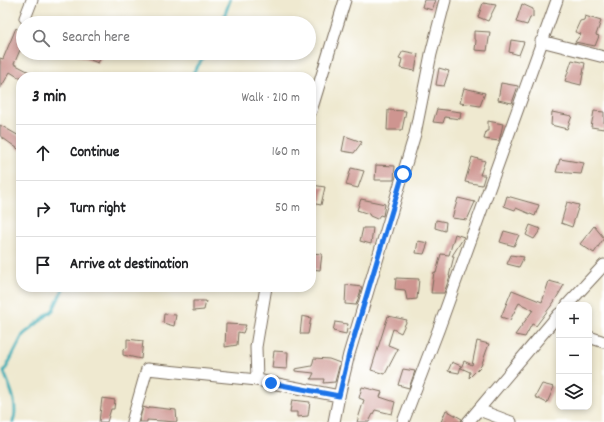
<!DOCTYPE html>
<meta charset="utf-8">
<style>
:root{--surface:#fff;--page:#f2f2f2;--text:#202124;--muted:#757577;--line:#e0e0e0}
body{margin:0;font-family:Dekko,sans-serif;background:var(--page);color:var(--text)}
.controls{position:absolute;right:12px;bottom:12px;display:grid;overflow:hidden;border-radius:8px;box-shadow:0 2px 6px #0003}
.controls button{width:36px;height:36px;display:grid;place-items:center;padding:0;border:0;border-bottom:1px solid var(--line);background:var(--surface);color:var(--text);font:20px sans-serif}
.stop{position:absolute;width:12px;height:12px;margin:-9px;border:3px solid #1a73e8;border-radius:50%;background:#fff}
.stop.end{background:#1a73e8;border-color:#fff;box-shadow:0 1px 4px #0008}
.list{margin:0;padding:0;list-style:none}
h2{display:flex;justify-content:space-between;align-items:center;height:52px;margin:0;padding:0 16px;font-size:17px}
h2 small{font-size:13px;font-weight:400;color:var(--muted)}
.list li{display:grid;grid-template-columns:26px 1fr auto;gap:12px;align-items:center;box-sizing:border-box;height:56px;padding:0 16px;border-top:1px solid var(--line)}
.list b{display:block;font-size:15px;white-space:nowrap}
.list em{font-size:13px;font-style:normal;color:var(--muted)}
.icon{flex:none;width:22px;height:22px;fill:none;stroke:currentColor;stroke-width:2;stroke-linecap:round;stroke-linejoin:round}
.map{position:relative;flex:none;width:604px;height:422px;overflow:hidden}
.search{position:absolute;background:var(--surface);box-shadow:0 2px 6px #0003;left:16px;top:16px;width:300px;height:44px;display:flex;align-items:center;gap:10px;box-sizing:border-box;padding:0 14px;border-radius:22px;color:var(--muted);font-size:15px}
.panel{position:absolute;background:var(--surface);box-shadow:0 2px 6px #0003;left:16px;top:72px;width:300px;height:220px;border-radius:16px}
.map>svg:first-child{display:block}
</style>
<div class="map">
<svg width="604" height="422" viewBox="0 0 604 422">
<rect width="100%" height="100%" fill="#fff"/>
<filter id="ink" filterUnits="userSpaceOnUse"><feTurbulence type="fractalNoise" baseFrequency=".025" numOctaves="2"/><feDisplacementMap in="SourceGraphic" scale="8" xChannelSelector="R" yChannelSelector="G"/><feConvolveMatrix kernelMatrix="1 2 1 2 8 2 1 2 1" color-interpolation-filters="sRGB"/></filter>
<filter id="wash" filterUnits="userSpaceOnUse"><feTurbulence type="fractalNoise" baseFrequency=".012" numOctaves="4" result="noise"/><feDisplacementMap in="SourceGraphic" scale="16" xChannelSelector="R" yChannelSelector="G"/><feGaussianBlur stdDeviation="0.9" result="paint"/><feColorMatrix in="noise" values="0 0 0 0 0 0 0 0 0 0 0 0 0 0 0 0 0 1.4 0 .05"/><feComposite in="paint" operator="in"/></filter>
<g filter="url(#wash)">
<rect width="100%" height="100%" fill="#efe9d0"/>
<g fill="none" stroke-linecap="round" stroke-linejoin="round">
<!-- stream -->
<g stroke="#3cadb6" stroke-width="3">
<polyline points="222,23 230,0"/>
<polyline points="190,77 207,53"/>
<path d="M13,422C19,405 10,388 4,372L23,335L53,310L64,287"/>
</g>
</g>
<g id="blocks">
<!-- building -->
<g fill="#ce9590">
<polygon points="424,0 436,0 432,10 422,7"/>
<polygon points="483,3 496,5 488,21 478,17"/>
<polygon points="522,4 533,9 533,17 530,18 527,25 516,22"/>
<polygon points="585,16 601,21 596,35 599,36 595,46 575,42 581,34 575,32 580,21 584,20"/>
<polygon points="16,28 23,33 23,43 14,64 39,77 18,77 10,72 0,89 0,58 3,59"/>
<polygon points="474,31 490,32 487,51 475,50 476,40 474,39"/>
<polygon points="511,40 524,42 519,55 509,52"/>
<polygon points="403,51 418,54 415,71 400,68 402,59 399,58"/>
<polygon points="73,53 103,53 98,63"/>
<polygon points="572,60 585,63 581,85 565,81"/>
<polygon points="439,68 449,71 444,86 436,85"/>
<polygon points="501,83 518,86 512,103 498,100"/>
<polygon points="464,88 485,93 480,106 460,103"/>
<polygon points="437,109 461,112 460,119 445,117 443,123 433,122"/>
<polygon points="388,110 406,111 402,130 387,130"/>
<polygon points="594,111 604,112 604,129 591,127"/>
<polygon points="552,112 572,116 567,129 551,125"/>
<polygon points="488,121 503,124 499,141 484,139 486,131 488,131"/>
<polygon points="0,125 21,137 21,151 0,136"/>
<polygon points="345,136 362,142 354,153 342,151"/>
<polygon points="472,157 485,161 480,175 485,175 482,185 465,182"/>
<polygon points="560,159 584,163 581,174 556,172"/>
<polygon points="376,165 395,166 394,180 375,180"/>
<polygon points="351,168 364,171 358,188 346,185"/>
<polygon points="312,185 325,187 321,205 311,203"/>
<polygon points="507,196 539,205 535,216 516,208 515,210 504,206"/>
<polygon points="458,198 475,202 467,220 452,218"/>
<polygon points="361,199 385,204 383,216 380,215 377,219 370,216 369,214 357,210"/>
<polygon points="567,202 579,205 572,227 561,223"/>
<polygon points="436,220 446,222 445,231 435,228"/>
<polygon points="530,225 541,229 534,239 526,235"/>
<polygon points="594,226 604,238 594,253 580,244"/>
<polygon points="363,228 373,228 371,244 360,241"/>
<polygon points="504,231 519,235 514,246 500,242"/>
<polygon points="455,234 464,237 452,256 454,256 449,276 450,276 444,293 431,293 434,272 436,273 441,254 449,255"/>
<polygon points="418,241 428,243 424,254 416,253"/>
<polygon points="311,253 322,254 320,270 311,269"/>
<polygon points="511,255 524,257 519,267 507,264"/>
<polygon points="396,278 419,279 417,299 407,300 405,290 395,289"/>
<polygon points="549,281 564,285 554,302 536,326 532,324 525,337 515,335 533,310 519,303 510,320 501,317 512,290 542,302"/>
<polygon points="346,285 362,287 356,305 345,304"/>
<polygon points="193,301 206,301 204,310 193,311"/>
<polygon points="164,314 176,315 174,326 163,323"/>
<polygon points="302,316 311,318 308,334 300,334"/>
<polygon points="388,316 407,320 401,333 393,329 388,345 398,349 385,374 371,370"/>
<polygon points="335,322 348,324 346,334 333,331"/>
<polygon points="226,324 246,325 243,333 238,332 237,345 225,347"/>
<polygon points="127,339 143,341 141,359 123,355 123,349 127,348"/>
<polygon points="477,341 489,344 481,366 469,378 470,372 461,368 464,361 472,365"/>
<polygon points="274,351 288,352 287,369 272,368"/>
<polygon points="314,358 329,359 340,363 335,382 323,383 324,379 311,379 314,373 295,371 295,369 312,366"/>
<polygon points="452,362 461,366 459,373 448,371"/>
<polygon points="403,369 415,371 409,388 398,385"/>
<polygon points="542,384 554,387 547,403 535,397"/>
<polygon points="362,387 382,392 380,397 395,402 392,414 375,410 369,422 357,422 364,400 359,398"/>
<polygon points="102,398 115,400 114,409 111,409 107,422 99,422"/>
<polygon points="292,400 310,402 308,416 297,417 297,412 290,412"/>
<polygon points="143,407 149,409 150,407 176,410 177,422 147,420 147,422 139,422"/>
<polygon points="446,410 462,419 461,422 441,422"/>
</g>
</g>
</g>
<g filter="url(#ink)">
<use href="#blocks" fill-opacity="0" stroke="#7a6d5c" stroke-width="1"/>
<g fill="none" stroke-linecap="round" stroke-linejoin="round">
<!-- street casing -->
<g stroke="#7a6d5c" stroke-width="13">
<g id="street">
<polyline points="25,18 32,0"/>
<polyline points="541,41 604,57"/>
<polyline points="311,111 345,0"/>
<polyline points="567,305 604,265"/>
<polyline points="589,337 604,342"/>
<polyline points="257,380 256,347 266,287"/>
<polyline points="339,396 349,354 415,134 431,54 445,0"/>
<polyline points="479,410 511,422"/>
<polyline points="132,422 147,369 257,380 339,396 334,422"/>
<polyline points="403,422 439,328 557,0"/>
<polyline points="468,422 559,314"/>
</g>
</g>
<!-- street -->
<use href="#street" stroke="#fff" stroke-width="11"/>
</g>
</g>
<g fill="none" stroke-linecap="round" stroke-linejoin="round" filter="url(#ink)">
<!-- route -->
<polyline stroke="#1a73e8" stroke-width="5" points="271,383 339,396 349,354 403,174"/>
</g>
</svg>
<div class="controls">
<button>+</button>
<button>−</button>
<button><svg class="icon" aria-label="layers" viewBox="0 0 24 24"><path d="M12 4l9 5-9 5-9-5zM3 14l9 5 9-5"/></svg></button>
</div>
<div class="stop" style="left:403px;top:174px"></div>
<div class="stop end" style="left:271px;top:383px"></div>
<div class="search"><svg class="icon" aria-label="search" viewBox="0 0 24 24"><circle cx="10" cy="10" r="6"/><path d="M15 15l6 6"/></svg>Search here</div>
<section class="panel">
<h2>3 min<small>Walk · 210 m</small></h2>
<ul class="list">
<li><svg class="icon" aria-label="ahead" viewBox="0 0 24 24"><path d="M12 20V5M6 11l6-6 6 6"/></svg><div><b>Continue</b></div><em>160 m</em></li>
<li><svg class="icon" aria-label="right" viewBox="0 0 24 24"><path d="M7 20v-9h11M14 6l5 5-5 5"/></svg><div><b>Turn right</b></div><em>50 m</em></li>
<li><svg class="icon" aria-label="arrive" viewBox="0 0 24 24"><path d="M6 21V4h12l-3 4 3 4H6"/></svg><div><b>Arrive at destination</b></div></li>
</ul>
</section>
</div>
